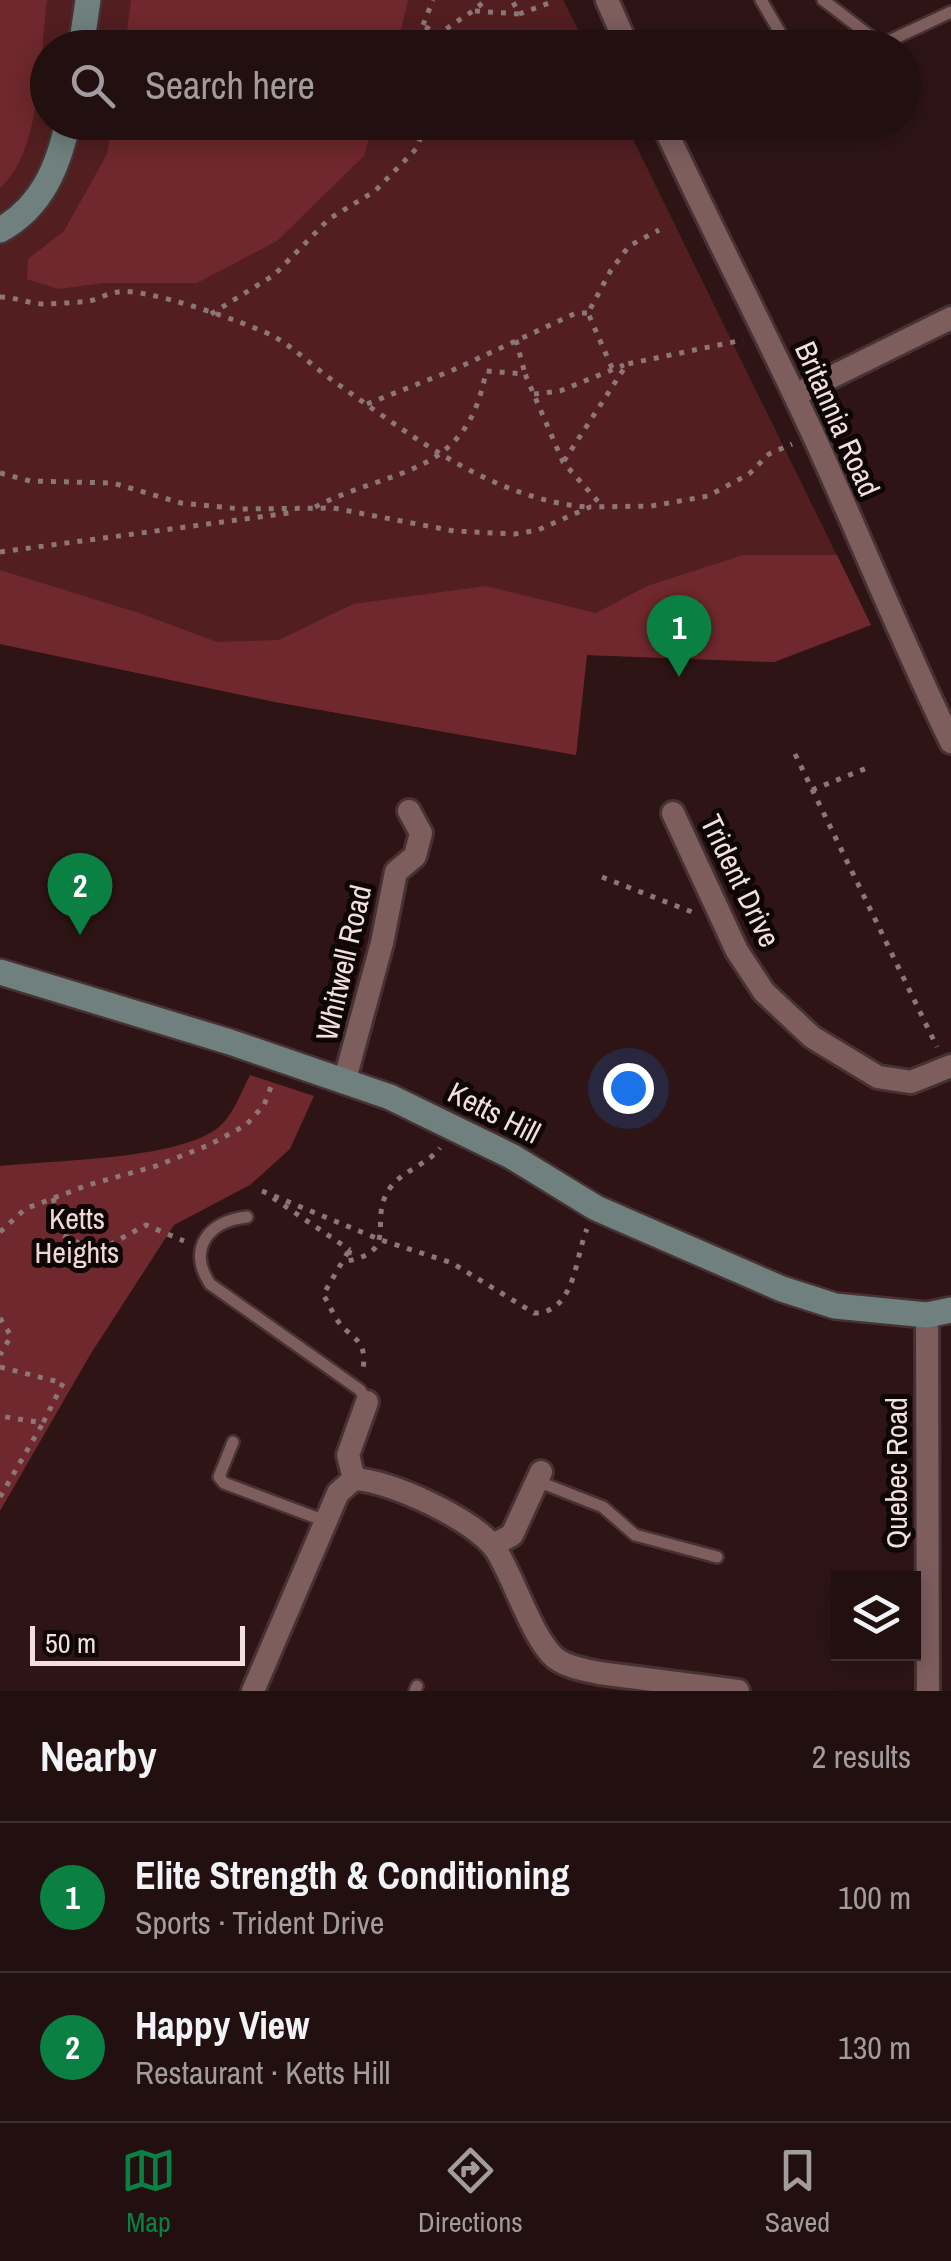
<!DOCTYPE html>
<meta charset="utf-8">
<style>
:root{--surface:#220f10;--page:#2a1819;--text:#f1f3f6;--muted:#a29c9f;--line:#3f2f30;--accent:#0b8043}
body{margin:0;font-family:"Archivo Narrow",sans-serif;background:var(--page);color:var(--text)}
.controls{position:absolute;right:30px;bottom:30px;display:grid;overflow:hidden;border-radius:0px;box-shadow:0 5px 25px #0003}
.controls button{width:90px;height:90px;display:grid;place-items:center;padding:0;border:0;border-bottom:2px solid var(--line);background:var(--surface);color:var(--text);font:50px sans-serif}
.scale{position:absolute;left:30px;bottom:25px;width:215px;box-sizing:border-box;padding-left:10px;border:5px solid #f2dfdf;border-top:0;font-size:28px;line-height:35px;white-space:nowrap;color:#f2dfdf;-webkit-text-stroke:8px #0e0505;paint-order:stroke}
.you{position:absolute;left:628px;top:1088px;width:35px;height:35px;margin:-25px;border:8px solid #fff;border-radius:50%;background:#1a73e8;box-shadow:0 0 0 15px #1a73e833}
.badge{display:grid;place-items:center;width:65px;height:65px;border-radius:50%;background:var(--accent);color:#fff;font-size:32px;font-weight:700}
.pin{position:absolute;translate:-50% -82px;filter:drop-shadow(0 2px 5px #0008)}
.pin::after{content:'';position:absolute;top:52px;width:35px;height:30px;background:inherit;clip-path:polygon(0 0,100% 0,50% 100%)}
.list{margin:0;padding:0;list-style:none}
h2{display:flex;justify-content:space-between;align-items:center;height:130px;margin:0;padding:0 40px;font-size:42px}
h2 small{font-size:32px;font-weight:400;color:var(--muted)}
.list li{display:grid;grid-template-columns:65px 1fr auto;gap:30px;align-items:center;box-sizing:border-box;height:150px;padding:0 40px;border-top:2px solid var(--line)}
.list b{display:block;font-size:38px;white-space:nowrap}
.list p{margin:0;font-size:32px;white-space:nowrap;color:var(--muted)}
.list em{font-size:32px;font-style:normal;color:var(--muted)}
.icon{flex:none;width:55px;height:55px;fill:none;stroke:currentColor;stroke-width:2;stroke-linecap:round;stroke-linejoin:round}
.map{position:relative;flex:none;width:951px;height:1691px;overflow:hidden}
.search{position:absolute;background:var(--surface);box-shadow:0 5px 25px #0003;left:30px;right:30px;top:30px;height:110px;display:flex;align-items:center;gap:25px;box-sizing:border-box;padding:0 35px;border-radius:55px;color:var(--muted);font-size:38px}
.sheet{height:430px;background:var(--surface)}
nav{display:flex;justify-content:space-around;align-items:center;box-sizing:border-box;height:140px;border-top:2px solid var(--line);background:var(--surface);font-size:28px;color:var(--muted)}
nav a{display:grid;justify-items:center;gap:5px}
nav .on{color:var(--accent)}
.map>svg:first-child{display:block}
</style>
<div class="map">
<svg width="951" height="1691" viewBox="0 0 951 1691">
<rect width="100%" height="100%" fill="#2e1415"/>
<!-- green -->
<polygon fill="#521e20" points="0,0 563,0 587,47 48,48 48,122 625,123 871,625 774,662 587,655 576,755 275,702 0,644"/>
<!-- forest -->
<g fill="#6f282d">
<path d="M0,0H47C40,53 42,152 0,188Z"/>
<polygon points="131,0 408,0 397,47 125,47"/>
<polygon points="112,123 112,122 374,123 364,156 277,241 197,283 104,283 58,289 27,279 28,259 64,231 107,154"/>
<polygon points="743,555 837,555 871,625 774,662 587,655 576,755 275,702 0,644 0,570 139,613 217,642 279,640 353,604 486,586 596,613 647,586"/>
<path d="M250,1075L314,1096L290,1149L250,1185L174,1225L90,1355L0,1511V1166C54,1160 178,1160 219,1127C234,1114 241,1092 250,1075Z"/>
</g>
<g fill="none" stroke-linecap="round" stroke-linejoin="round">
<!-- lane casing -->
<g stroke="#463233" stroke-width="16">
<g id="lane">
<polyline points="761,0 789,48"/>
<polyline points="823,0 882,45"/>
<polyline points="874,48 951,12"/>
<path d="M247,1217C208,1221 187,1249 210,1284L360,1390L367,1402"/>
<polyline points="233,1442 219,1477 224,1483 325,1521"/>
<polyline points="537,1481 603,1507 635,1535 717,1557"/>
<polyline points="415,1691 417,1686"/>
</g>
</g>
<!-- street casing -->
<g stroke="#463233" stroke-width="28">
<g id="street">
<polyline points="607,0 628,48"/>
<path d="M662,122C710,226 763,327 811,430C859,534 901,640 951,742"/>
<polyline points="795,395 951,318"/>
<polyline points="673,813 737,951 764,992 812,1037 878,1077 911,1082 951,1066"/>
<polyline points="345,1079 382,943 396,872 415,856 421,833 409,811"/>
<polyline points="927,1315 928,1691"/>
<polyline points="354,1479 348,1455 367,1402"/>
<polyline points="493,1545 512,1535 541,1472"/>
<path d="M253,1691L338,1493L354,1479C389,1480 476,1520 496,1550C514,1578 532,1638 555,1658C567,1667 585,1670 599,1673L738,1691"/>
</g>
</g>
<!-- secondary casing -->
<g stroke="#463233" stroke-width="30">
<g id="secondary">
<polyline points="81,48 88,0"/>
<path d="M0,230C42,207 58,167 68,122"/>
<polyline points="0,972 230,1042 390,1097 511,1156 596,1208 782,1289 835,1306 927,1315 951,1310"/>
</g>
</g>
<!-- path -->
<g stroke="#8c7676" stroke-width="5" stroke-dasharray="5 8" stroke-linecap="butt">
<polyline points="475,11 519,14 512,0"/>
<polyline points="519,14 552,2"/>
<polyline points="423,25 433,0"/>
<polyline points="426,48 423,25 438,35"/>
<path d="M429,48C441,26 469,18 485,0"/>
<path d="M0,297C16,297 29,304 45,304C50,304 86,302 89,301C99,299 108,293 118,292C145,287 244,322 271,335C294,347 311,365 332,380C409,434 491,499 587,507"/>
<polyline points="211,314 274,275 329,219 375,191 416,149 427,122"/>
<polyline points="516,340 525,374"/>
<polyline points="612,368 588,313 611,270 629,246 659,230"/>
<polyline points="534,394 560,391 624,365"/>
<polyline points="367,404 453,370 576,313 588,313"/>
<polyline points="564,461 627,364 743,340"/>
<polyline points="0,473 30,481 113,483 181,503 241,509 333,508 454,531 515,534 538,530 590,507 651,506 708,496 749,474 769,454 792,444"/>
<path d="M315,507C393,467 467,478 486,371L525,374L563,462L602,506"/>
<polyline points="0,552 289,513"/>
<polyline points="795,754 937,1047"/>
<polyline points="812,790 872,766"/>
<polyline points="602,877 692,912"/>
<path d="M262,1191L381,1240L452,1263L534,1313C576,1313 575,1256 587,1229"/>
<polyline points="53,1198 63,1235 96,1252 146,1225 184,1241"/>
<polyline points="273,1198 350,1250"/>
<polyline points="0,1232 25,1209 88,1185 156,1166 209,1145 246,1125 264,1105 272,1084"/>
<path d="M350,1250L347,1261C401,1251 367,1220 390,1188C403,1170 427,1165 440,1148"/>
<path d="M348,1252L323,1295C329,1303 331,1310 336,1318C348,1339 368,1336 363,1369"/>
<polyline points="0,1318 11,1336 0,1355"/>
<polyline points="0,1367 63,1383 43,1423 0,1416"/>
<polyline points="0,1497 43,1423"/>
</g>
<!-- lane -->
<use href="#lane" stroke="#7e5d5d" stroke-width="11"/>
<!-- street -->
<use href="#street" stroke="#7e5d5d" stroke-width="22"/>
<!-- secondary -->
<use href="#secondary" stroke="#6f807f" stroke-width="25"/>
</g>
<g text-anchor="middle" stroke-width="10" stroke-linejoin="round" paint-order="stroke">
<!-- street labels -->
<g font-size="30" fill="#f2dfdf" stroke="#0e0505">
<text transform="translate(837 419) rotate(66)" y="10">Britannia Road</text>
<text transform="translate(740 881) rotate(64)" y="10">Trident Drive</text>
<text transform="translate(344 963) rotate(-77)" y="10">Whitwell Road</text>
<text transform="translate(494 1113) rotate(27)" y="10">Ketts Hill</text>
<text transform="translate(897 1473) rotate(-90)" y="10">Quebec Road</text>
</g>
<!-- park labels -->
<g font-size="30" fill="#f0d8d8" stroke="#0e0505">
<text x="77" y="1229">Ketts<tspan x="77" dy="34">Heights</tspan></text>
</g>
</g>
</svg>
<div class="controls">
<button><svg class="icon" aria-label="layers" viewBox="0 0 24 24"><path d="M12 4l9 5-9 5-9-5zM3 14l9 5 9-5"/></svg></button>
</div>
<div class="scale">50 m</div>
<div class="you"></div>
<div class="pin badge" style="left:679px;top:677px">1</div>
<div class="pin badge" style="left:80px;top:935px">2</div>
<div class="search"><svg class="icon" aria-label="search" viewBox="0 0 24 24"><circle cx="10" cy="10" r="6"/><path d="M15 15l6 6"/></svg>Search here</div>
</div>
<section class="sheet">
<h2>Nearby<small>2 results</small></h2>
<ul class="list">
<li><span class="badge">1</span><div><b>Elite Strength &amp; Conditioning</b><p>Sports · Trident Drive</p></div><em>100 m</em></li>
<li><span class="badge">2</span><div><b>Happy View</b><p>Restaurant · Ketts Hill</p></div><em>130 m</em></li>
</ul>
</section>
<nav>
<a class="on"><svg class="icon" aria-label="map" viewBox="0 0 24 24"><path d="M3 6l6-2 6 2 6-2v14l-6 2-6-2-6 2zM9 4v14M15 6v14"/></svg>Map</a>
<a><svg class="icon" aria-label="directions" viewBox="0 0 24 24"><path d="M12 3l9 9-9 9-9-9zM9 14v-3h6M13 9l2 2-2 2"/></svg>Directions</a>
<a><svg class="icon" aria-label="saved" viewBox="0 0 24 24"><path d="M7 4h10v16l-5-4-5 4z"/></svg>Saved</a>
</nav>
